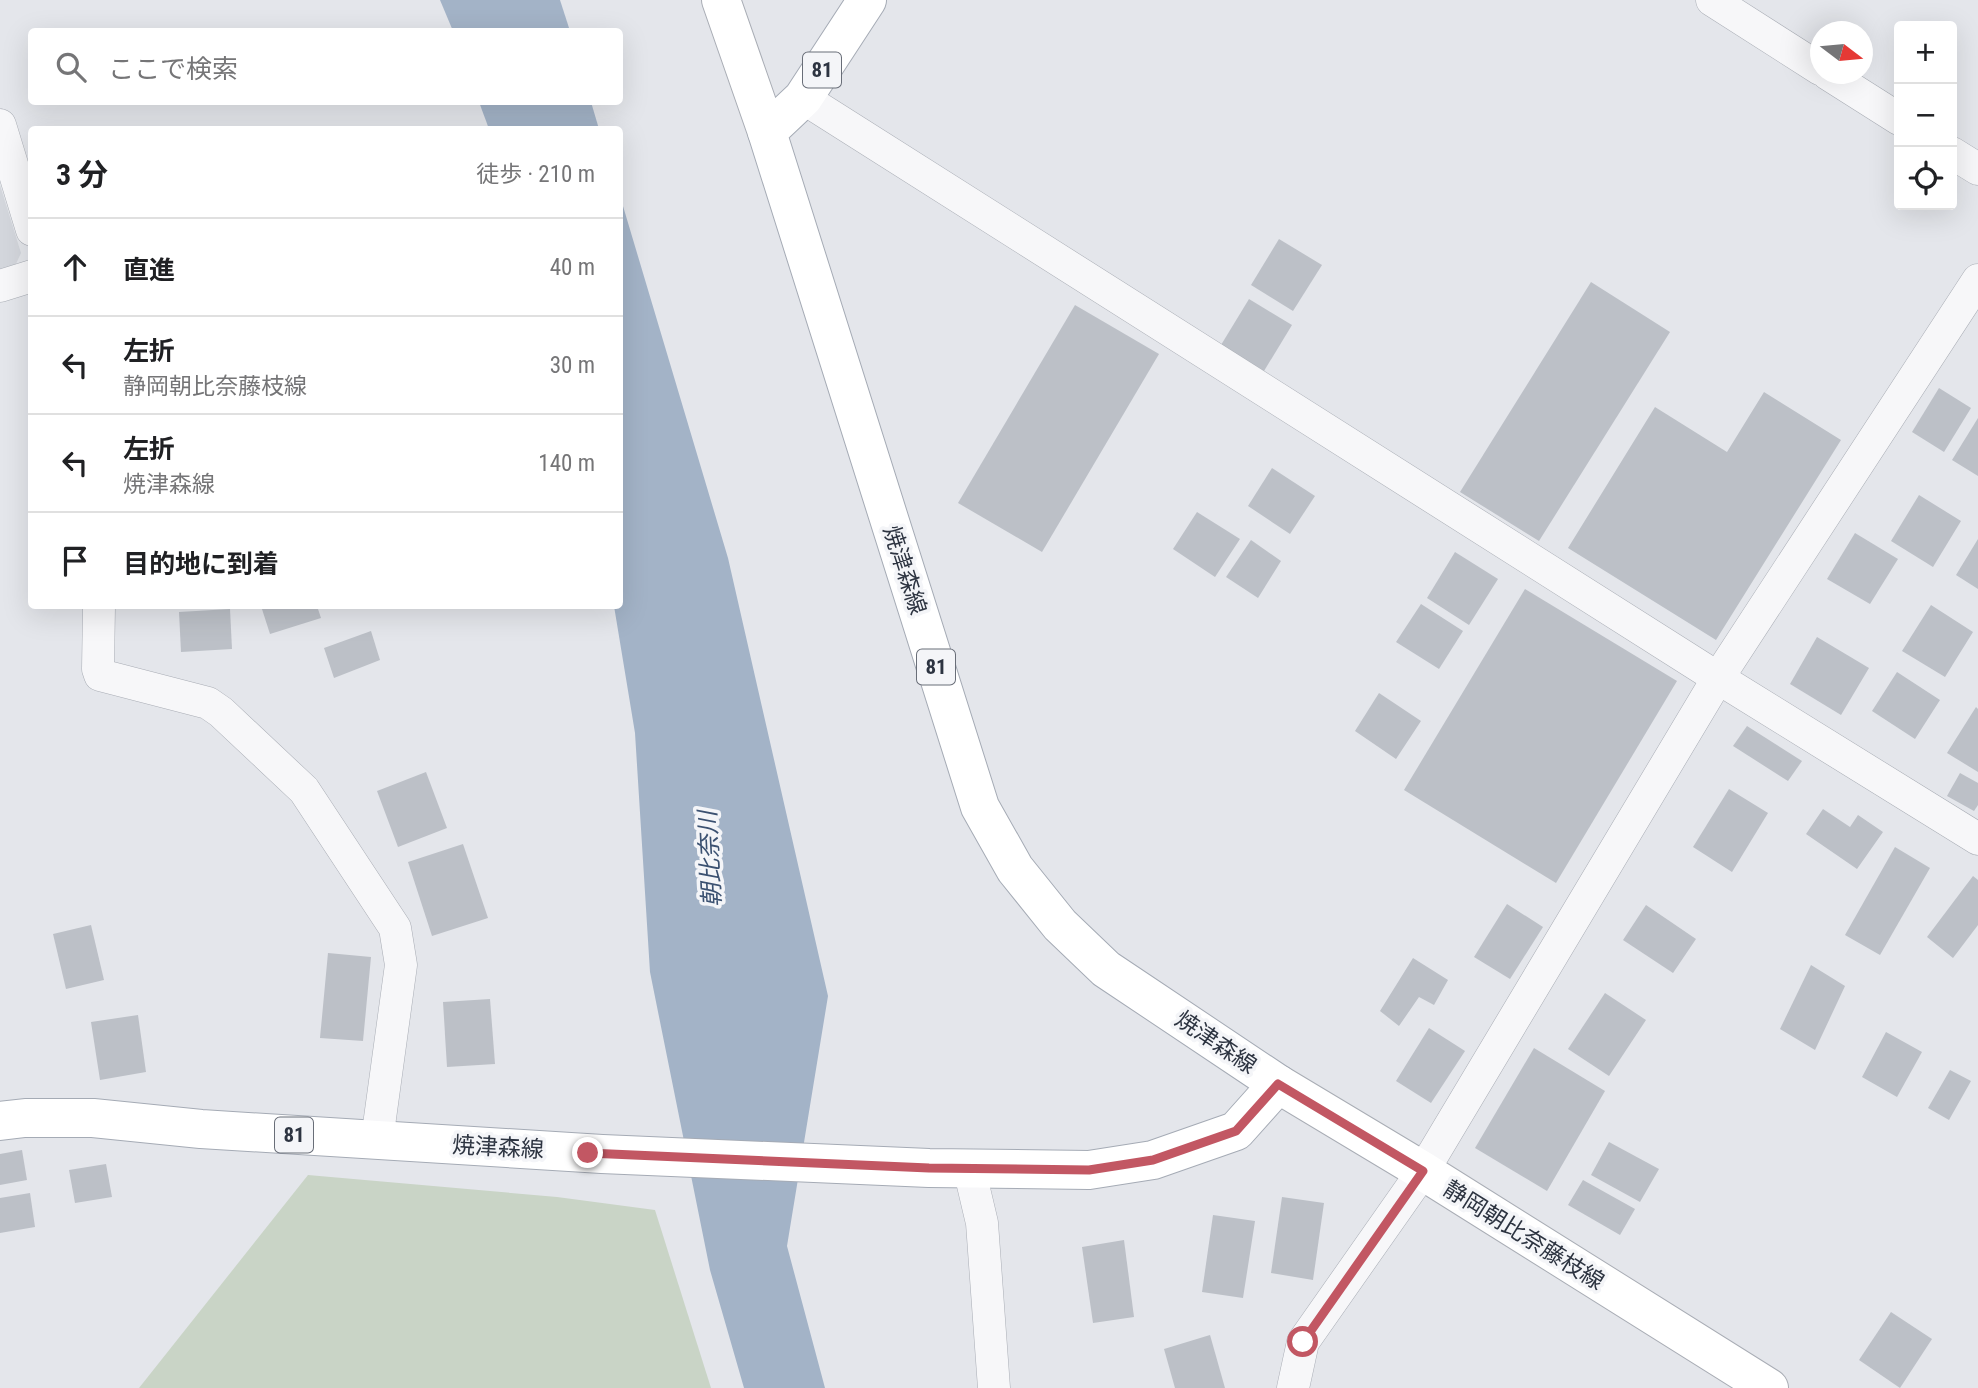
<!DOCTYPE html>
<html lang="ja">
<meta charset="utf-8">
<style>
:root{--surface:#fff;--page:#f2f2f2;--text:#202124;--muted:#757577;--line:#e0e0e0}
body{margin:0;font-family:"Roboto Condensed","Noto Sans JP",sans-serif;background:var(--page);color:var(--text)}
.controls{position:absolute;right:21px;top:21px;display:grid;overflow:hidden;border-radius:7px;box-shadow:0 7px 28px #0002}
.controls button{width:63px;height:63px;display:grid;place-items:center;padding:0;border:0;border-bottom:2px solid var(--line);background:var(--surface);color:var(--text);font:35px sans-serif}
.compass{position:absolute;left:1810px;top:21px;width:63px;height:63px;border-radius:50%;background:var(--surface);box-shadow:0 7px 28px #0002;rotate:106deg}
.stop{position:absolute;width:21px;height:21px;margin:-16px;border:5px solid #c25763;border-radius:50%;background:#fff}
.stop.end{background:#c25763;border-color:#fff;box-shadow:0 2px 7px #0008}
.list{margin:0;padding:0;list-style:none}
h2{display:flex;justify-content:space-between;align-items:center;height:91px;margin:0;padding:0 28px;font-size:30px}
h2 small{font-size:23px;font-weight:400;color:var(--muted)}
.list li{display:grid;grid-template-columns:46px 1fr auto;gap:21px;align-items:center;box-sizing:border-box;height:98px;padding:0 28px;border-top:2px solid var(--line)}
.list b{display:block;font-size:26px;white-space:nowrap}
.list p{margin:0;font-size:23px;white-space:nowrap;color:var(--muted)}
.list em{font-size:23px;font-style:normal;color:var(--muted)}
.icon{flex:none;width:38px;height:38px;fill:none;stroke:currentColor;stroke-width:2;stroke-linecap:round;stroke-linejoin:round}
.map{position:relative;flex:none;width:1978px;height:1388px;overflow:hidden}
.search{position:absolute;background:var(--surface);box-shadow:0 7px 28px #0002;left:28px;top:28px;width:595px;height:77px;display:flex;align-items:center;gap:18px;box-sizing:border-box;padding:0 24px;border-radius:7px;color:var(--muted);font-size:26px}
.panel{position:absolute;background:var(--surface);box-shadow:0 7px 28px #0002;left:28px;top:126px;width:595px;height:483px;border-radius:7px}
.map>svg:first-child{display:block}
</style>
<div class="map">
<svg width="1978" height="1388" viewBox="0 0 1978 1388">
<rect width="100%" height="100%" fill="#e4e6eb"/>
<!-- built -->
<polygon fill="#d3d6dc" points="0,185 21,253 15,266 0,271"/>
<!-- green -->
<polygon fill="#c9d4c6" points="308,1175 557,1197 655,1210 711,1388 139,1388"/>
<!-- water -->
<g fill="#a3b3c7">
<polygon points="440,0 560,0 570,31 453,31"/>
<polygon points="479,102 591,102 599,129 489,129"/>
<polygon points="620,196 728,558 828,996 787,1246 825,1388 744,1388 710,1270 650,972 635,733 614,606 620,606"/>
</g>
<!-- building -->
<g fill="#bcc0c7">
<polygon points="1279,239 1322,265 1293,311 1251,285"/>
<polygon points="1591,282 1670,332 1539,541 1460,492"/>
<polygon points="1249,299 1292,325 1264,371 1221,345"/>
<polygon points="1075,305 1159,354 1042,552 958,503"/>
<polygon points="1939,388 1971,408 1944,452 1912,432"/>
<polygon points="1764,392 1841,440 1716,640 1568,548 1655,407 1727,452"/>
<polygon points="1978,418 1978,476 1952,460"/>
<polygon points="1272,468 1315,496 1290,534 1248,506"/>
<polygon points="1919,495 1961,521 1933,567 1891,541"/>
<polygon points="1197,512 1240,539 1215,577 1173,549"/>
<polygon points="1855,533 1898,559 1870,604 1827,579"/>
<polygon points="1978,539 1978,589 1956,575"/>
<polygon points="1251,540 1281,561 1258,598 1226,577"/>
<polygon points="1455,552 1498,579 1469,625 1427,598"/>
<polygon points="1525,589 1677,681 1556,883 1404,790"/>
<polygon points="1421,604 1463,631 1439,669 1396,642"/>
<polygon points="1931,605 1973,632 1945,677 1902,651"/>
<polygon points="261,606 317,606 321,618 270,634"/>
<polygon points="230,609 232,649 181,652 179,612"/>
<polygon points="371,631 380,660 334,678 324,648"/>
<polygon points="1817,637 1869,668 1841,715 1790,684"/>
<polygon points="1897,672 1940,700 1915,739 1872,711"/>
<polygon points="1379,693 1421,721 1396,759 1355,731"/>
<polygon points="1976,707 1978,709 1978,772 1947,753"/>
<polygon points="1747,726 1802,761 1788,781 1733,746"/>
<polygon points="426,772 447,828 398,847 377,791"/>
<polygon points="1960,773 1978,783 1978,805 1974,811 1947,796"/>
<polygon points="1729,789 1768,813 1732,872 1693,847"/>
<polygon points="1823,809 1850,827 1858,815 1883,832 1857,869 1806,834"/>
<polygon points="463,844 488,918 432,936 408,862"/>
<polygon points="1895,847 1930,868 1880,955 1845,935"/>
<polygon points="1973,876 1978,880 1978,925 1953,958 1927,937"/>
<polygon points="1507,904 1543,927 1510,979 1474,957"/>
<polygon points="1646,905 1696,939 1673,973 1623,940"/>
<polygon points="91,925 104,980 66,989 53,934"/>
<polygon points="328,953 371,957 363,1041 320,1038"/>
<polygon points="1413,958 1448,980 1434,1005 1419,997 1399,1026 1380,1011"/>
<polygon points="1811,965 1845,986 1815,1050 1780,1029"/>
<polygon points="1605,993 1646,1020 1609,1076 1568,1049"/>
<polygon points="490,999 495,1064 447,1067 443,1002"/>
<polygon points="138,1015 146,1072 100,1080 91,1022"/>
<polygon points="1429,1028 1465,1051 1431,1103 1396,1081"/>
<polygon points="1886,1032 1922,1052 1897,1097 1862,1077"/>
<polygon points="1534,1048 1605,1091 1547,1191 1475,1148"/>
<polygon points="1950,1070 1971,1081 1949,1120 1928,1108"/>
<polygon points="1609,1142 1659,1169 1640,1202 1591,1175"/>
<polygon points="22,1150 27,1180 0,1185 0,1154"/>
<polygon points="106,1164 112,1197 75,1203 69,1170"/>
<polygon points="1583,1180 1635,1209 1620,1235 1568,1205"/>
<polygon points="30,1193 35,1227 0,1233 0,1198"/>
<polygon points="1282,1197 1324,1203 1313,1280 1271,1273"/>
<polygon points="1213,1215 1255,1221 1243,1298 1202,1292"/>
<polygon points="1124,1240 1134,1317 1093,1323 1082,1247"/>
<polygon points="1891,1312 1932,1339 1900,1388 1859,1360"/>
<polygon points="1210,1335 1225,1388 1175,1388 1164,1349"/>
</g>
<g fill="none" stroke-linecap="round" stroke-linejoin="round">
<!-- street casing -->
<g stroke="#a9adb5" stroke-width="33">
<g id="street">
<polyline points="1712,0 1820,69"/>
<polyline points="1828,74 1899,119"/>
<polyline points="803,98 1718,678 1978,839"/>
<polyline points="0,125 32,230"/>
<polyline points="1952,153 1978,169"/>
<polyline points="0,286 32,276"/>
<polyline points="99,606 98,669 100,675 208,703 221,712 304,790 395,928 401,965 377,1140"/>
<polyline points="969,1168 982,1223 994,1388"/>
<polyline points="1293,1388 1303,1342 1423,1171 1718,678 1978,280"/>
</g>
</g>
<!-- secondary casing -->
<g stroke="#a9adb5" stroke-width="40">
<g id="secondary">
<polyline points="721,0 767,132"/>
<polyline points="1278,1084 1423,1171 1769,1388"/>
</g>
</g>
<!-- primary casing -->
<g stroke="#a5abb5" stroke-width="40">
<polyline id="primary" points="0,1121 25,1118 93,1118 201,1129 602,1154 929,1168 1089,1170 1153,1160 1236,1131 1278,1084 1106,969 1060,925 1015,869 980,807 767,132 803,98 867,0"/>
</g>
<!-- street -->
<use href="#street" stroke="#f7f7f9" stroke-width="32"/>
<!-- secondary -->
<use href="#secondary" stroke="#fff" stroke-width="38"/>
<!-- primary -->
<use href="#primary" stroke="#fff" stroke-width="38"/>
</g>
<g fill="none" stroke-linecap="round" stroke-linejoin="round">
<!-- route -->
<polyline stroke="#c25763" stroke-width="9" points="588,1153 929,1168 1089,1170 1153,1160 1236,1131 1278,1084 1423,1171 1303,1342"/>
</g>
<g text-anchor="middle" stroke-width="7" stroke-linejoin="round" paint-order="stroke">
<!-- shield labels -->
<g fill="#f4f5f8" stroke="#696e78" stroke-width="2">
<rect x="803" y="52.5" width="38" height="35" rx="5"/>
<rect x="917" y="649.5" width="38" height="35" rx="5"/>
<rect x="275" y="1117.5" width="38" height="35" rx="5"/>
</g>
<g font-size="21" font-weight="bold" fill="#2d3441">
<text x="822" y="77">81</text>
<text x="936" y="674">81</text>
<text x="294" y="1142">81</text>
</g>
<!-- street labels -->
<g font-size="23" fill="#2d3441" stroke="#f4f5f8">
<text transform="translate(905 570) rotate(72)" y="8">焼津森線</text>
<text transform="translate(1216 1042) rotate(34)" y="8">焼津森線</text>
<text transform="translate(498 1147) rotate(3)" y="8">焼津森線</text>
<text transform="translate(1524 1235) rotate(32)" y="8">静岡朝比奈藤枝線</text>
</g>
<!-- water labels -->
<g font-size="24" font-style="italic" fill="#3b5171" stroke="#f4f5f8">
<text transform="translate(710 859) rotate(-93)" y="8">朝比奈川</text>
</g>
</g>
</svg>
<div class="controls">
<button>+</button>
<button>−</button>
<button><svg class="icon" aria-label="locate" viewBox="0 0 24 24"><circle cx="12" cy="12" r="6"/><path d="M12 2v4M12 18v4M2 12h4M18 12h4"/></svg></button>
</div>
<svg class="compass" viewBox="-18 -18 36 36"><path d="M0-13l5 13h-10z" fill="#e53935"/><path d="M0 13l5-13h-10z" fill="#757577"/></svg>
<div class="stop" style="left:1303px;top:1342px"></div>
<div class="stop end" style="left:588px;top:1153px"></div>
<div class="search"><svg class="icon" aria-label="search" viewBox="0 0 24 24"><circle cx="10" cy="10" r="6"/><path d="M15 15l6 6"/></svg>ここで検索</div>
<section class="panel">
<h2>3 分<small>徒歩 · 210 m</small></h2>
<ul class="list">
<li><svg class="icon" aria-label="ahead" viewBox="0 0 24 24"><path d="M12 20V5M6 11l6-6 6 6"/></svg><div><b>直進</b></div><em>40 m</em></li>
<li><svg class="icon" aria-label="left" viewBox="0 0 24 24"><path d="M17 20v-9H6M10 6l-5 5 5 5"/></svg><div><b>左折</b><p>静岡朝比奈藤枝線</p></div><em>30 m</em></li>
<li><svg class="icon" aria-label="left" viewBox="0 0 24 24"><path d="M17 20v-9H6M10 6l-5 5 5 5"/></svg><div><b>左折</b><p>焼津森線</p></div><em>140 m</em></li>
<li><svg class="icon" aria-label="arrive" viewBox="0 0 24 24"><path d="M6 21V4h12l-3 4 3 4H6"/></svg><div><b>目的地に到着</b></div></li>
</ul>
</section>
</div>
